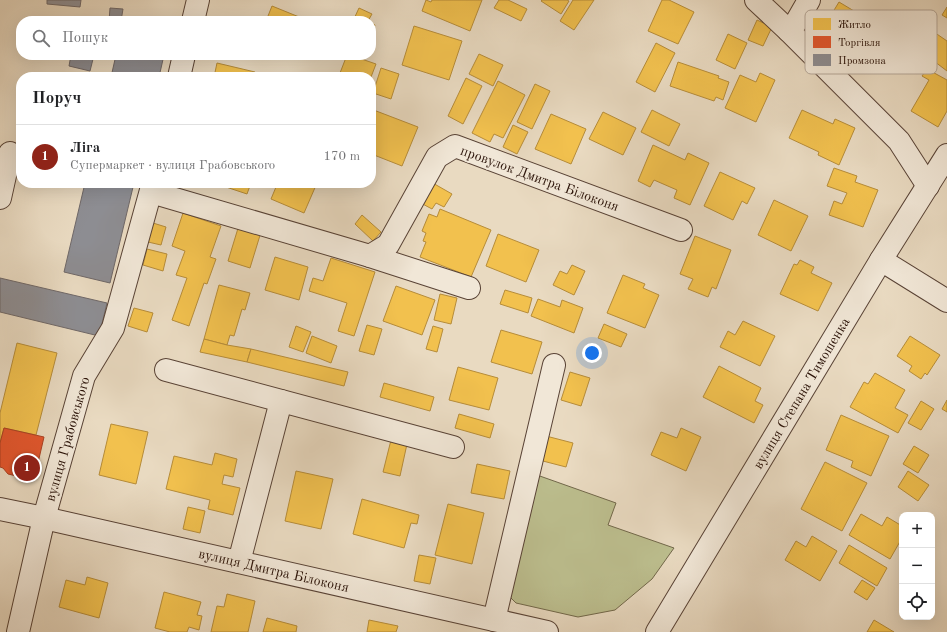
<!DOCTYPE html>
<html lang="uk">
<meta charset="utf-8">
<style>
:root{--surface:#fff;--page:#f2f2f2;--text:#202124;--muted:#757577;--line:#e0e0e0;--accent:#8f2418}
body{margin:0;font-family:"Old Standard TT",serif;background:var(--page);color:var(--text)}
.controls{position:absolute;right:12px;bottom:12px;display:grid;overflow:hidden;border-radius:8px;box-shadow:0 4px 16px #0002}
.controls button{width:36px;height:36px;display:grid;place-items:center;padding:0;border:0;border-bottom:1px solid var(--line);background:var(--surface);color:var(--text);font:20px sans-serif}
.you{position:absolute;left:592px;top:353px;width:14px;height:14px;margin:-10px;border:3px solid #fff;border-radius:50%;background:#1a73e8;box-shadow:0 0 0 6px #1a73e833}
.badge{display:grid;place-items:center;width:26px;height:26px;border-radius:50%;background:var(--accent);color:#fff;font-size:13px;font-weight:700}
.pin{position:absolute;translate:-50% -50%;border:2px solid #fff;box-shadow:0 1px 4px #0006}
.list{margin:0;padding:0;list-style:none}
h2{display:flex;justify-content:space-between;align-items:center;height:52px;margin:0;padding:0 16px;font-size:17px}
h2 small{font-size:13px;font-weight:400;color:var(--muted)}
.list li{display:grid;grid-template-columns:26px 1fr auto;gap:12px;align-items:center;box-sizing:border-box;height:64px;padding:0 16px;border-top:1px solid var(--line)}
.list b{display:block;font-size:15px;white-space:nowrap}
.list p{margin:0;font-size:13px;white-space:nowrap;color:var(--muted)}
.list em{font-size:13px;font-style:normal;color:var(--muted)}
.icon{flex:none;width:22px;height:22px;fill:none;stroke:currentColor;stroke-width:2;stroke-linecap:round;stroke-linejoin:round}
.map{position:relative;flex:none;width:947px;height:632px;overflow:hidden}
.search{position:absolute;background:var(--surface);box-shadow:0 4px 16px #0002;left:16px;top:16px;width:360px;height:44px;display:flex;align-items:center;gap:10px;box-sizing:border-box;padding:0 14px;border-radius:16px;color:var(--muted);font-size:15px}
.panel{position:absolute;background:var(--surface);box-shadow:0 4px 16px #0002;left:16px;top:72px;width:360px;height:116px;border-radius:16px}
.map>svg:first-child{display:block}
</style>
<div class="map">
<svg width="947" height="632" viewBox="0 0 947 632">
<rect width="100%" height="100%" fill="#e9dac1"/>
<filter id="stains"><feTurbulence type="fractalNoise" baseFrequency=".005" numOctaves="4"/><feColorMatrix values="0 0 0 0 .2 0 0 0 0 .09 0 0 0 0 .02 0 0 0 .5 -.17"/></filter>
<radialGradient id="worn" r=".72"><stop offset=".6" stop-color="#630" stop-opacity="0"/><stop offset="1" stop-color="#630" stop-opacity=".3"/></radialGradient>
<!-- green -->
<polygon fill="#bcbe8e" stroke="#72684a" points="537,475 616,503 608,525 674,548 652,579 615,610 578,617 516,603 510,597"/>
<!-- homes -->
<g fill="#f2c14e" stroke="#b68c39">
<polygon points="426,0 431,2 432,0 482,0 470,31 422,11"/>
<polygon points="499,0 508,0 527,9 521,21 494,8"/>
<polygon points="542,0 567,0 569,1 561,14 541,1"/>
<polygon points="573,0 594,0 574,30 560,21"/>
<polygon points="662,0 669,0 694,12 678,44 648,31"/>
<polygon points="839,2 864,17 847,45 822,30"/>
<polygon points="272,6 309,21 266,21"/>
<polygon points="947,7 947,18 942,15"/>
<polygon points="359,8 372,14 368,21 353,21"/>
<polygon points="757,20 772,27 763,46 748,40"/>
<polygon points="371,23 375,25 371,35"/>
<polygon points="414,26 462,41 449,80 402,65"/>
<polygon points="931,30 947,41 947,71 918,49"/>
<polygon points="728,34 747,43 735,69 716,60"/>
<polygon points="656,43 675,53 655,92 636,82"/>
<polygon points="479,54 503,65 493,86 469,74"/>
<polygon points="347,55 350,55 376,64 371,77 353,77 340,73"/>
<polygon points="678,62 719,76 718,78 729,82 723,100 716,97 714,101 670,86"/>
<polygon points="217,63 255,72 254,77 214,77"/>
<polygon points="381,68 399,74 391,99 373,93"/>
<polygon points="927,69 947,80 947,111 938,127 911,111 929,80 922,76"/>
<polygon points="760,73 775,80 756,122 725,108 740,75 756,82"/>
<polygon points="466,78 482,86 463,124 448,116"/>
<polygon points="498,81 525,95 503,138 494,134 490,142 472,133"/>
<polygon points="535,84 550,91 532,129 517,122"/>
<polygon points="371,109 418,127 402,166 374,155 371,161"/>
<polygon points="652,110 680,124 669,146 641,132"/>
<polygon points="802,110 833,124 835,119 855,128 839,165 818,155 819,152 789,138"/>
<polygon points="603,112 636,128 623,155 589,139"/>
<polygon points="551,114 586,129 571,164 535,149"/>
<polygon points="513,125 528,132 517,154 503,147"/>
<polygon points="653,145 685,160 688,153 709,163 690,205 674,198 677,190 654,180 650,187 638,181"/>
<polygon points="834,168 857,176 855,182 878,190 863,227 829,215 834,201 842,204 847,193 827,186"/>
<polygon points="720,172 755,188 747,204 742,201 733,220 704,206"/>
<polygon points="431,182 452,194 444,207 436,203 432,209 419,202"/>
<polygon points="228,183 251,183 247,194 226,187"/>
<polygon points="276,183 317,183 304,213 271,199 276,187 275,187"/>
<polygon points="774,200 808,216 791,251 758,235"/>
<polygon points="440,209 491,230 471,277 420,257 426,242 423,241 426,233 422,231 429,214 437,217"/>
<polygon points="183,213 221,226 210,257 216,259 207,284 204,283 189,326 172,320 187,278 176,275 185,251 172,246"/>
<polygon points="362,215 381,232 373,241 355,224"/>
<polygon points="153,223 166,227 161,245 148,242"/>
<polygon points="239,225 261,232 250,268 228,261"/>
<polygon points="498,234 539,250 526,282 486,266"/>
<polygon points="695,236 731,250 716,289 712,287 708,297 688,289 693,279 680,274"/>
<polygon points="147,249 167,254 163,271 143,265"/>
<polygon points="275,257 308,267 299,300 265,290"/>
<polygon points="331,258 375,272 354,336 338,331 347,303 309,291 313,278 323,281"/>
<polygon points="800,260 814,267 811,273 832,283 818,311 780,294 794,264 797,265"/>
<polygon points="572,265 585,271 574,295 553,285 560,271 567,274"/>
<polygon points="623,275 645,284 643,288 659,295 645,328 607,313"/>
<polygon points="219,285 250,293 245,310 242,309 234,336 230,335 227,345 204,339"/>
<polygon points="396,286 435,300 422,335 383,321"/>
<polygon points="505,290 532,298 528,313 500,304"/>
<polygon points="440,294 457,298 451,324 434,320"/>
<polygon points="538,299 560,307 562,300 583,308 574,333 531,316"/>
<polygon points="134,308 153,313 147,332 128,326"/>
<polygon points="743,321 775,336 760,366 720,347 728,331 735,335"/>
<polygon points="604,324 627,334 621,347 598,338"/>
<polygon points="367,325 382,329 374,355 359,351"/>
<polygon points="296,326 311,332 303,352 289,347"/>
<polygon points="433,326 443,329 437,352 426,349"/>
<polygon points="501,330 542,342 532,374 491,362"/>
<polygon points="312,336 337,346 331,363 306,353"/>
<polygon points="910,336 940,355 927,375 925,373 921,379 909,371 912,366 897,356"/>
<polygon points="204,339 227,345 251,349 247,362 200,352"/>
<polygon points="17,343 57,353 36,435 4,428 0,443 0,413"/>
<polygon points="251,349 348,372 344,386 247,362"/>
<polygon points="719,366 761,388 755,401 763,405 754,423 703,397"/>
<polygon points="458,367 498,378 489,410 449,400"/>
<polygon points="570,372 590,378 581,406 561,400"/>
<polygon points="875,373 905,390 895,408 908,415 898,433 850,407 864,382 868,384"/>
<polygon points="384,383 434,397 430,411 380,397"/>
<polygon points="947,400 947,412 942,409"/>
<polygon points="921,401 934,409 921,430 908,423"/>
<polygon points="459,414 494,424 490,438 455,428"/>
<polygon points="841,415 889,436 871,476 851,467 853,461 826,450"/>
<polygon points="111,424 148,432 136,484 99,475"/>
<polygon points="681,428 701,437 686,471 651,455 661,432 677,438"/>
<polygon points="546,436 573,443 566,467 539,460"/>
<polygon points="391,440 407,444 400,476 383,472"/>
<polygon points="914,446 929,455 918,473 903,464"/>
<polygon points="215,453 237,459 233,477 224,475 222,484 240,488 233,515 208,509 210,500 166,489 174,456 212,465"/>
<polygon points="825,462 867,483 842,531 801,509"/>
<polygon points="477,464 510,471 504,499 471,493"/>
<polygon points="296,471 333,479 321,529 285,521"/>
<polygon points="908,471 929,485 918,501 898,487"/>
<polygon points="362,499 419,515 417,524 411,523 404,548 353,534"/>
<polygon points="448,504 484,513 472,564 435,555"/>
<polygon points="188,507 205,511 200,533 183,529"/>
<polygon points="861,514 882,526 887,517 902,526 902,538 890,559 849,535"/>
<polygon points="812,536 837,551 820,581 785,560 796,541 806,547"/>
<polygon points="849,545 887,568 877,586 839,563"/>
<polygon points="419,555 436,558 430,584 414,581"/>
<polygon points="87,577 108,583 99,618 59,607 66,580 85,585"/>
<polygon points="862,580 875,588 867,600 854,592"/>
<polygon points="164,592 201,602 197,615 202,616 199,630 189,627 187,632 170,632 155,628"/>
<polygon points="227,594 255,601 248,632 211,632 217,606 224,607"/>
<polygon points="267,618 297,626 296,632 263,632"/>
<polygon points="369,620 398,626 396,632 367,632"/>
<polygon points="874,620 894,632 867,632"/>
</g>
<!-- shops -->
<polygon fill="#e4572e" stroke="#ac4222" points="4,428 44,437 34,480 8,474 3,468 0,467 0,443"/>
<!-- industry -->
<g fill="#8d8d92" stroke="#6f6868">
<polygon points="47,0 81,0 80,7 47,4"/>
<polygon points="110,8 123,9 121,21 109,21"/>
<polygon points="71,55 94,55 90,71 69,66"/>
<polygon points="116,55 164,55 159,77 111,77"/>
<polygon points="85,183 134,183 110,283 64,272"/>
<polygon points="0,278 107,303 99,336 0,312"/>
</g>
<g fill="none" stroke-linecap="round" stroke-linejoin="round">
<!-- minor casing -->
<g stroke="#594336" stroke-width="24">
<g id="minor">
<polyline points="756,0 789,31 899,141 928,186"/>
<polyline points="193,21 198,0"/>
<polyline points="789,31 797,21 809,0"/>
<polyline points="179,77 184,55"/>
<polyline points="151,192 370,256 388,245 437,157 455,146 681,230"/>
<polyline points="0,198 10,153"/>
<polyline points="370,256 469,288"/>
<polyline points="881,260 947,301"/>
<polyline points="166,370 453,447"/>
<polyline points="0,509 44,518 547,632"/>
<polyline points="239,562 281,401"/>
<polyline points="494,620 554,365"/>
<polyline points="18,632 44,518 84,376 113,328 153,183"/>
<polyline points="657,632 881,260 947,155"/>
</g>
</g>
<!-- minor -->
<use href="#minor" stroke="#f1e7d7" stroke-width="22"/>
</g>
<g text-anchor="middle" stroke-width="4" stroke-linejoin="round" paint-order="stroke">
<!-- street labels -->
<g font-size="14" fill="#291107" stroke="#f1e7d7">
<text transform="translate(540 178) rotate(20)" y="5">провулок Дмитра Білоконя</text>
<text transform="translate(801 393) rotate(-59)" y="5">вулиця Степана Тимошенка</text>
<text transform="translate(67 439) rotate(-74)" y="5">вулиця Грабовського</text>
<text transform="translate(274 570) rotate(13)" y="5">вулиця Дмитра Білоконя</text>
</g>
</g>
<!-- legend -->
<rect x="805" y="10" width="132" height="64" rx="6" fill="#f1e7d7" stroke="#b5a799" stroke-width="1"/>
<rect x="813" y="18" width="18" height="12" fill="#f2c14e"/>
<rect x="813" y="36" width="18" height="12" fill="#e4572e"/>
<rect x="813" y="54" width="18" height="12" fill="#8d8d92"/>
<g font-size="11" fill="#291107">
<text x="838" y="28">Житло</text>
<text x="838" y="46">Торгівля</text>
<text x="838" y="64">Промзона</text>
</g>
<rect width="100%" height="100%" filter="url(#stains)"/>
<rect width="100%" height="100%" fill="url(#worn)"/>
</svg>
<div class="controls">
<button>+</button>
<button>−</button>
<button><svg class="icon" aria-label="locate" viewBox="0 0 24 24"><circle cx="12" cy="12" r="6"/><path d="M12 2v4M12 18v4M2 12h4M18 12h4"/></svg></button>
</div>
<div class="you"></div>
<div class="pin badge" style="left:27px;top:468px">1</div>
<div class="search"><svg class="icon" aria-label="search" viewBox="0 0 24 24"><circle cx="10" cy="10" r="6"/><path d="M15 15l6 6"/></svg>Пошук</div>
<section class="panel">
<h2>Поруч<small></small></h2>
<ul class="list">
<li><span class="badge">1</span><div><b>Ліга</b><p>Супермаркет · вулиця Грабовського</p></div><em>170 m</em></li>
</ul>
</section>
</div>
